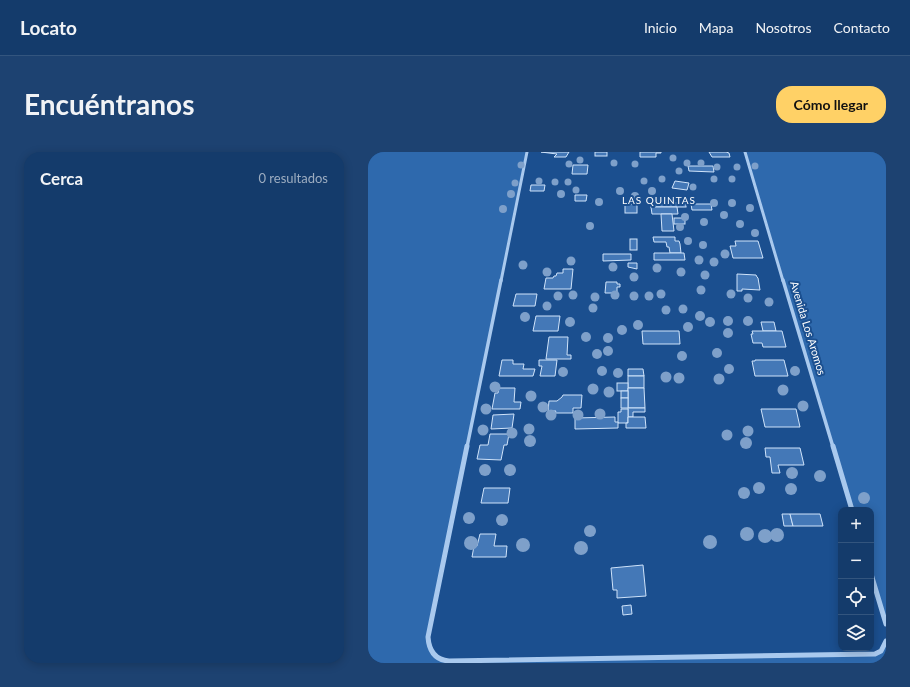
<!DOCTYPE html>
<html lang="es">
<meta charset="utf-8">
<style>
:root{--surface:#143b6b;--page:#1d4271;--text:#f1f3f6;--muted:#9dadc1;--line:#33557e;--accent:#ffd166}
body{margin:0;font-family:Lato,sans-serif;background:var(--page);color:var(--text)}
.controls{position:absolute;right:12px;bottom:12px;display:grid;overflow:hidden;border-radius:8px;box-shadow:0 2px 10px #0003}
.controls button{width:36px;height:36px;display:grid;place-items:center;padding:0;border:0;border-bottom:1px solid var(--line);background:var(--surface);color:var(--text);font:20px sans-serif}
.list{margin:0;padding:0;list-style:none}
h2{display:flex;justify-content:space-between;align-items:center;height:52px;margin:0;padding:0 16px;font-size:17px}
h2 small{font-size:13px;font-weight:400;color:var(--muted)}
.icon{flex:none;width:22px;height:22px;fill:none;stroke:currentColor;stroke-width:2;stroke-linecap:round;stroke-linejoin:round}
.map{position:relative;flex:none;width:518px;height:511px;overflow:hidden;border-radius:16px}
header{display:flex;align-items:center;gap:24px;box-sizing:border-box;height:56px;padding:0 20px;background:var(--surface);border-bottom:1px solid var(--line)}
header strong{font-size:19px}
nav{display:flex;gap:22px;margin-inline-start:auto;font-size:14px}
.intro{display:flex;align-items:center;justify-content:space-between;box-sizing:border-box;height:96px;padding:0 24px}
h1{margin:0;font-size:28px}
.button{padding:10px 18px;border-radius:16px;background:var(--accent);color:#111;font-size:14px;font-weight:700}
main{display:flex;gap:24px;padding:0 24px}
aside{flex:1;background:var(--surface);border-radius:16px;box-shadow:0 2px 10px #0003}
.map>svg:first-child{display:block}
</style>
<header>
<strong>Locato</strong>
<nav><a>Inicio</a><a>Mapa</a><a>Nosotros</a><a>Contacto</a></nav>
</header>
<div class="intro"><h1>Encuéntranos</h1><a class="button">Cómo llegar</a></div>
<main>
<aside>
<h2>Cerca<small>0 resultados</small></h2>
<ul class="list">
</ul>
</aside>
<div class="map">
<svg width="518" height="511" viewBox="0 0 518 511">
<rect width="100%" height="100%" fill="#1b4f8f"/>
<!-- green -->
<g fill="#2e69ad">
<polygon points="0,0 160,0 60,491 72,508 507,502 513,499 518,489 518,511 0,511"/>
<polygon points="377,0 518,0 518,472 503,421 503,358 484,358"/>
</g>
<!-- building -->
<g fill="#4478b7" stroke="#cfe3fa">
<polygon points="173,0 201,0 198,5 186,5 189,2"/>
<rect x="227" y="0" width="12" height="4"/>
<polygon points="272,0 293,0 293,1 288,1 288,5 272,5"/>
<polygon points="341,0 358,0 361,1 362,5 344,5"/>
<polygon points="205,13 220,13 219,22 204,22"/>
<polygon points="320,14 345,14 346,20 321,19"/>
<polygon points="307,29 321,31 319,38 304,36"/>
<polygon points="163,33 177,33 176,39 162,39"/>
<polygon points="207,43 219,43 218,49 207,49"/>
<rect x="283" y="51" width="35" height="4"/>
<rect x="257" y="52" width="12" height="9"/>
<polygon points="323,52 343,52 344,58 324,58"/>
<polygon points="283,55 309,55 310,62 284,62"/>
<polygon points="293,62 304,62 306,79 294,79"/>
<rect x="306" y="66" width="11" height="6"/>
<polygon points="285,85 307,85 307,89 311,89 312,92 313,101 302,101 301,95 299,95 298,90 286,90"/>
<rect x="262" y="87" width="7" height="11"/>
<polygon points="367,89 390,89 395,106 365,106 362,94 368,94"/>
<polygon points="286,101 316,101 317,108 286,108"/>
<polygon points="235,102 263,102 263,108 235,109"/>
<polygon points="260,111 269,111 269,117 260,115"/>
<polygon points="195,117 205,117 203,137 176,137 178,126 185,126 186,124 188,124 189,121 195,121"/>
<polygon points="369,122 388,123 389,125 390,126 392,138 374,137 374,139 369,139"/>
<polygon points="238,130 249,130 249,132 252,132 252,135 249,135 249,141 237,141"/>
<polygon points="148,142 169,142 167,154 145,154"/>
<polygon points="168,164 192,164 190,179 165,179"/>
<polygon points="393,170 406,170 408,179 395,179"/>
<polygon points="274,179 311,179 312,192 275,192"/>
<polygon points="384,179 414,179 418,195 395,195 394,191 385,191 383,182 385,182"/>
<polygon points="181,185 200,185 199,203 203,203 203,207 178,207"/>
<polygon points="134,208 145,208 145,212 156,212 155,217 167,217 165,224 131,224"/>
<polygon points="171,208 189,208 187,224 172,224 174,214 171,214"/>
<polygon points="387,208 416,208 420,224 387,224 384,209 387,209"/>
<polygon points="260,217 275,217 276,224 260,224"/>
<rect x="260" y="224" width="16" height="12"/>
<rect x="249" y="231" width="11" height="8"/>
<polygon points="131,236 147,236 146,250 153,250 152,257 124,257 127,241 130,241"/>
<polygon points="260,236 276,236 277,256 260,256"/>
<rect x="253" y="239" width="7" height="7"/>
<polygon points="195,243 214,243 213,256 205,256 205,261 187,261 188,259 180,259 181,249 189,249 194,245"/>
<rect x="253" y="246" width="7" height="10"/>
<polygon points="260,256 277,256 277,260 265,260 265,265 260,265"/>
<polygon points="253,257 260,257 260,271 250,271 250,260 253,260"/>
<polygon points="393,257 428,257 432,275 397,275"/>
<polygon points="146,262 144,276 123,277 125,263"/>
<polygon points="247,265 247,270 250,270 250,276 207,277 207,266"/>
<polygon points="260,265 277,265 278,276 258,276 258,271 260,271"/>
<polygon points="122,282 141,282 139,293 136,293 133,308 109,307 112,293 120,293"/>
<polygon points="397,296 432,296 436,313 410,313 412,321 404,321 402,305 398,305"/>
<polygon points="116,336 142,336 140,351 113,351"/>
<polygon points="414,362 422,362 425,374 416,374"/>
<polygon points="422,362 452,362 455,374 425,374"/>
<polygon points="112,382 128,382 126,394 139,394 138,405 104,405 106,394 109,394"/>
<polygon points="275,413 278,444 249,446 249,438 245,438 243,416"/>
<polygon points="263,453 264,462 255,463 254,454"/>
</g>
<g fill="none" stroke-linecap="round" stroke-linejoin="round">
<!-- minor-far2 -->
<g stroke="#a9c9ee" stroke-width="3">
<polyline points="377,0 415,129"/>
<polyline points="133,129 159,0"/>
</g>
<!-- minor-far1 -->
<g stroke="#a9c9ee" stroke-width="3.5">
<polyline points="415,128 465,295"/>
<polyline points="99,295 133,128"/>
</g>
<!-- minor -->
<g stroke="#a9c9ee" stroke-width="5">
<path d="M99,294L60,485C61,499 67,508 81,509L507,502L513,499L518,489"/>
<polyline points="465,294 484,358"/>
<polyline points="503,422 518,472"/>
</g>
</g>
<!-- trees -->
<g fill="#7ea0ca">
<circle cx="305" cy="6" r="3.5"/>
<circle cx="212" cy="8" r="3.5"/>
<circle cx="246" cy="11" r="3.5"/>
<circle cx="319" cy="11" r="3.5"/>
<circle cx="333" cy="11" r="3.5"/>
<circle cx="201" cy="12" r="3.5"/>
<circle cx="267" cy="12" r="3.5"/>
<circle cx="153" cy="13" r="3.5"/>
<circle cx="387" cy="14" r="3.5"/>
<circle cx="349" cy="15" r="3.5"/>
<circle cx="369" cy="15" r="3.5"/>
<circle cx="311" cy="19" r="3.5"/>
<circle cx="294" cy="27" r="3.5"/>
<circle cx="346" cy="27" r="3.5"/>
<circle cx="364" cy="27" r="3.5"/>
<circle cx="171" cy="29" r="3.5"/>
<circle cx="276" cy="29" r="3.5"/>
<circle cx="187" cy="30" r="3.5"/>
<circle cx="200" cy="30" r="3.5"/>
<circle cx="147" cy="31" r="3.5"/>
<circle cx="325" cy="35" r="3.5"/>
<circle cx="208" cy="38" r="3.5"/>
<circle cx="252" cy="39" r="4"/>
<circle cx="284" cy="39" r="4"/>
<circle cx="143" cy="42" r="4"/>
<circle cx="193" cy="42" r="4"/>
<circle cx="267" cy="44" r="4"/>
<circle cx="231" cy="50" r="4"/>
<circle cx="346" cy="51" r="4"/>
<circle cx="364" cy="51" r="4"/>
<circle cx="382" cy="56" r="4"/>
<circle cx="135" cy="57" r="4"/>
<circle cx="356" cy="63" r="4"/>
<circle cx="317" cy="65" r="4"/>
<circle cx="336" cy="70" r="4"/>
<circle cx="372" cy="72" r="4"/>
<circle cx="222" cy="74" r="4"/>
<circle cx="312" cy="75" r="4"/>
<circle cx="387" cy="81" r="4"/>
<circle cx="320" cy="89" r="4"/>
<circle cx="335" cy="93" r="4"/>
<circle cx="357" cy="102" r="4.5"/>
<circle cx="331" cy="108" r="4.5"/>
<circle cx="203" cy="109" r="4.5"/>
<circle cx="346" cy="110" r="4.5"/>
<circle cx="155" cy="113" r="4.5"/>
<circle cx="245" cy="115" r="4.5"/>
<circle cx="289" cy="116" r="4.5"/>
<circle cx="179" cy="120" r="4.5"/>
<circle cx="313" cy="120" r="4.5"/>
<circle cx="337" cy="123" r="4.5"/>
<circle cx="266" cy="125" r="4.5"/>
<circle cx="333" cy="138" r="4.5"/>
<circle cx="293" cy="142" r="4.5"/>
<circle cx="363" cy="142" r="4.5"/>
<circle cx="205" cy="143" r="4.5"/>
<circle cx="247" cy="143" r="4.5"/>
<circle cx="190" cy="144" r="4.5"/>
<circle cx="266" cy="144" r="4.5"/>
<circle cx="281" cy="144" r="4.5"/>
<circle cx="227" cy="145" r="4.5"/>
<circle cx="380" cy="146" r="4.5"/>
<circle cx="401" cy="150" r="4.5"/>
<circle cx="179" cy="154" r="4.5"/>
<circle cx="225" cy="156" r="4.5"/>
<circle cx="315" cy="157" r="4.5"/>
<circle cx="298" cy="158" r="4.5"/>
<circle cx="332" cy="164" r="5"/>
<circle cx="157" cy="165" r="5"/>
<circle cx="360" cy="169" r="5"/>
<circle cx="380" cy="169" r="5"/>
<circle cx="202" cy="170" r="5"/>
<circle cx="342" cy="170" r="5"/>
<circle cx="270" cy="173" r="5"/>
<circle cx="320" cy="175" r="5"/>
<circle cx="254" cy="178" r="5"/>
<circle cx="360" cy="181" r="5"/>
<circle cx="218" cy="185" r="5"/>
<circle cx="240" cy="186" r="5"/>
<circle cx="240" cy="199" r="5"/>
<circle cx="349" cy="201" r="5"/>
<circle cx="229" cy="202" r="5"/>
<circle cx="314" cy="204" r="5"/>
<circle cx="361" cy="217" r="5"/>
<circle cx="234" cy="219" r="5"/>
<circle cx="427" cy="219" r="5"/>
<circle cx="195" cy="220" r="5"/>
<circle cx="250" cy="221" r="5"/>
<circle cx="298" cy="225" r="5.5"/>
<circle cx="311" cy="226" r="5.5"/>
<circle cx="351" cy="227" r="5.5"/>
<circle cx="127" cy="235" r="5.5"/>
<circle cx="225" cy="237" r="5.5"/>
<circle cx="415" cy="238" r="5.5"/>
<circle cx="241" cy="240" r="5.5"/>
<circle cx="163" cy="244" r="5.5"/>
<circle cx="435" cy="254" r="5.5"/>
<circle cx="175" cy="255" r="5.5"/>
<circle cx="118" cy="257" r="5.5"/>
<circle cx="232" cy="262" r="5.5"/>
<circle cx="183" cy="263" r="5.5"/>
<circle cx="210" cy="263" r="5.5"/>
<circle cx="161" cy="277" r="5.5"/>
<circle cx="115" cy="278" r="5.5"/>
<circle cx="380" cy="279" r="5.5"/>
<circle cx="144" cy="281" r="5.5"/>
<circle cx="359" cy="283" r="5.5"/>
<circle cx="162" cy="289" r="6"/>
<circle cx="378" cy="291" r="6"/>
<circle cx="117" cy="318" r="6"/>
<circle cx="142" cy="318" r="6"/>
<circle cx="424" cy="321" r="6"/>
<circle cx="452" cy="324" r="6"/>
<circle cx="391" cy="336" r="6"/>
<circle cx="423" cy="337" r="6"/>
<circle cx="376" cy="341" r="6"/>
<circle cx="496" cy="346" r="6"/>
<circle cx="101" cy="366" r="6"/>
<circle cx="134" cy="368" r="6"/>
<circle cx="222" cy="379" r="6"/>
<circle cx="379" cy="382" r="7"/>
<circle cx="409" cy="383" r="7"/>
<circle cx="397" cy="384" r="7"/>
<circle cx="342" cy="390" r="7"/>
<circle cx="103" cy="391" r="7"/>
<circle cx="155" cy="393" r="7"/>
<circle cx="213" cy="396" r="7"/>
</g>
<g text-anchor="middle" stroke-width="4" stroke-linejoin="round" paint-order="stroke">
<!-- far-neighbourhood labels -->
<g font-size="10" letter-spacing="1" fill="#fff" stroke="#1b4f8f">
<text x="291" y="52">LAS QUINTAS</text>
</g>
<!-- street labels -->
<g font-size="11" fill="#fff" stroke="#1b4f8f">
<text transform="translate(440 176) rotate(73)" y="4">Avenida Los Aromos</text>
</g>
</g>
</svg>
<div class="controls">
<button>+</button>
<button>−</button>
<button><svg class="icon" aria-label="locate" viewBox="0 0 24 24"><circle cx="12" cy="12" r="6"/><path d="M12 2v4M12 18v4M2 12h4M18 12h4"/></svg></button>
<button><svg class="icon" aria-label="layers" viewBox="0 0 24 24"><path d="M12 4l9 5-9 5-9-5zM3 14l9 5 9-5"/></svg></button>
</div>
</div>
</main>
